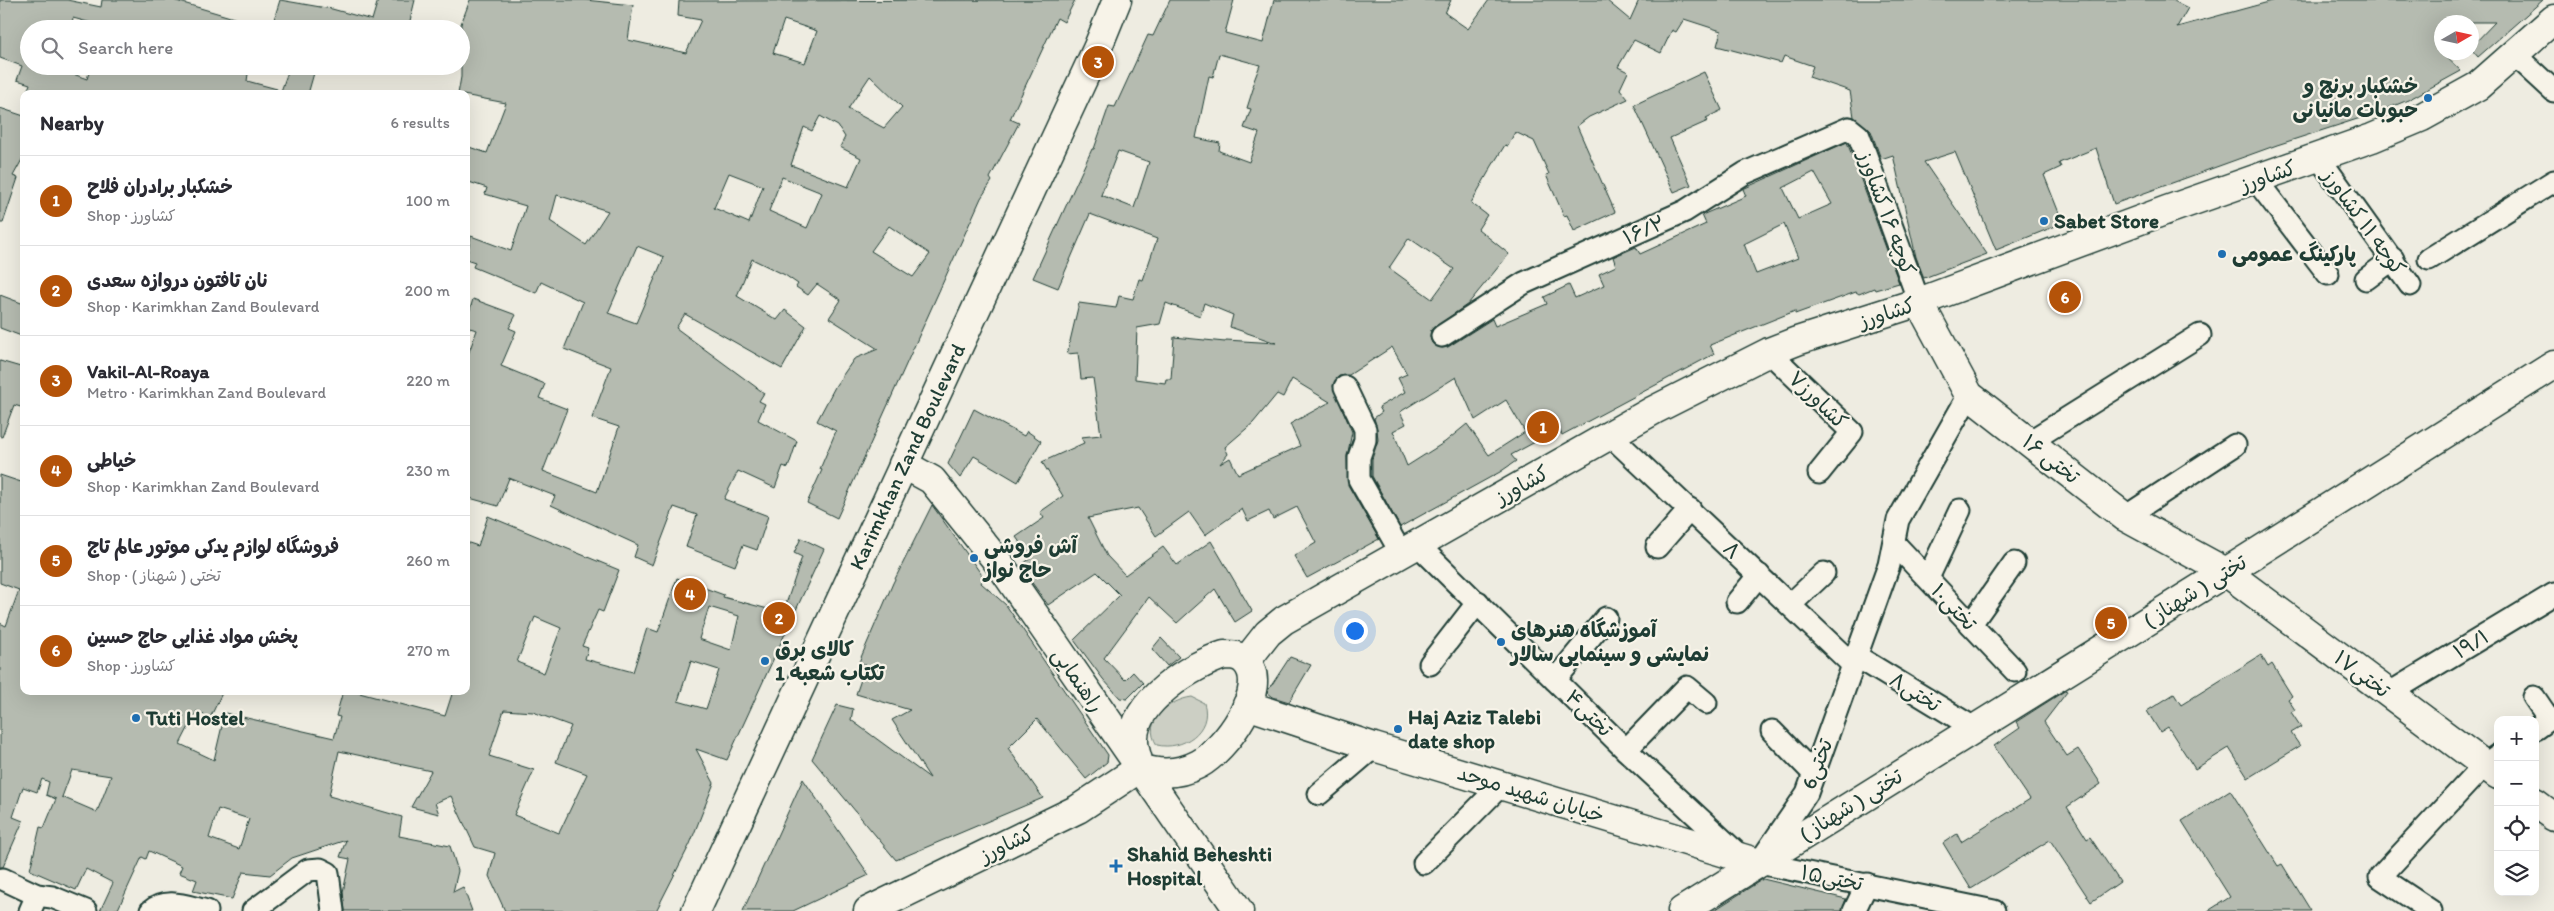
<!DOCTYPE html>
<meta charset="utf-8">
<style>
:root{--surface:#fff;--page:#f7f7f7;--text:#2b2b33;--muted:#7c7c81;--line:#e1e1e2;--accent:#b45309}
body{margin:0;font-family:Itim,"Playpen Sans Arabic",sans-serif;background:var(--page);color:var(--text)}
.controls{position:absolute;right:15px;bottom:15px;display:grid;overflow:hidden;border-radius:10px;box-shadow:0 5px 20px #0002}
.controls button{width:45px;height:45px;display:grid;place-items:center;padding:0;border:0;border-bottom:1px solid var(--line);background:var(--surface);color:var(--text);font:25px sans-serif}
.compass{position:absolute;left:2434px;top:15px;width:45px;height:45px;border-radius:50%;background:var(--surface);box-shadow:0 5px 20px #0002;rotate:81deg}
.you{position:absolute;left:1354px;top:630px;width:18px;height:18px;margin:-12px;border:4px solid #fff;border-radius:50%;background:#1a73e8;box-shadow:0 0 0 8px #1a73e833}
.badge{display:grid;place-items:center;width:32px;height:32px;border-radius:50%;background:var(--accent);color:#fff;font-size:16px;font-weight:700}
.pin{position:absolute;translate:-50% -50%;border:2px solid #fff;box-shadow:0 1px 5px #0006}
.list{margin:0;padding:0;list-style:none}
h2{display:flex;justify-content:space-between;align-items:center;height:65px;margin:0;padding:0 20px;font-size:21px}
h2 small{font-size:16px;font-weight:400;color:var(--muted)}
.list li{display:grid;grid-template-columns:32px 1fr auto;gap:15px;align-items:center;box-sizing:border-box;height:90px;padding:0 20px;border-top:1px solid var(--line)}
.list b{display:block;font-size:19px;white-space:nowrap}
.list p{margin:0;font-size:16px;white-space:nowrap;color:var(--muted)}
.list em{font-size:16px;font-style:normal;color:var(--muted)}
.icon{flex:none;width:28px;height:28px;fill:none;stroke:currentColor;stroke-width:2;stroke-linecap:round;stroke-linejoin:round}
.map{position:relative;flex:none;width:2554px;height:911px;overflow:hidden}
.search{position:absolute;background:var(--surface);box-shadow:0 5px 20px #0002;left:20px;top:20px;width:450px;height:55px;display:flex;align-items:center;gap:12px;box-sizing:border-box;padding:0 18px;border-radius:28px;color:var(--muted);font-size:19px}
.panel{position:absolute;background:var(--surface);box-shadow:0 5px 20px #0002;left:20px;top:90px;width:450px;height:605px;border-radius:10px}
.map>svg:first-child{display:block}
</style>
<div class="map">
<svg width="2554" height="911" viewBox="0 0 2554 911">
<rect width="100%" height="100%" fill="#eeece1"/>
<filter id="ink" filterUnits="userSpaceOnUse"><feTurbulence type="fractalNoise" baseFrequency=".02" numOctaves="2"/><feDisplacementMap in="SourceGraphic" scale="10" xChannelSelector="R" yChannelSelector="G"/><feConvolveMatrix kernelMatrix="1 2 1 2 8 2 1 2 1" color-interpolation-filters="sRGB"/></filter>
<g filter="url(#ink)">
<!-- green -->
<path fill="#cccfc4" stroke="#76867c" d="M1192,697L1204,703C1213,731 1182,751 1157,745C1141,721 1169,700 1192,697Z"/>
<!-- building -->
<g fill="#b5bbb0" stroke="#1f3d34" fill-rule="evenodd">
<polygon points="0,0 67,0 101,7 102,0 173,0 254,24 253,29 114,29 73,18 71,29 29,29 29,66 51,66 87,79 91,66 222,66 248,74 247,81 277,89 277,94 26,94 30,84 17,80 22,66 0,58"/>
<polygon points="280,0 332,9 372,20 378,0 415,0 408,29 271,29"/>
<path d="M470,0H585L633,5L628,40L686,53L701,20L678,16L679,1L1075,0L1064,22L1057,18L1010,119L1019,123L990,178L992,181L981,198L837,518L807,503L822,470L820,469L836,431L817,421L836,385L854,359L878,349L829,318L841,300L817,284L808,295L796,287L798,284L785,275L752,259L737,296L777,320L785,310L806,326L782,369L685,314L676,328L764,393L759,401L765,404L758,420L797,441L788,468L783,466L775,488L738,471L724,499L768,516L757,550L743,545L735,566L686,547L697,515L674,507L652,565L634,557L638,545L551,505L555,496L509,478L498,506L466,497V360L477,330L466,327V323L473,299L516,315L509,328L516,331L501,366L545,384L539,398L567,409L543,471L597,492L619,427L592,418L611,367L564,349L583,302L541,282L536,293L473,267L475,262L466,259L471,236L511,251L526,206L485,194L487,188L466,181V146L487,153L506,103L458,94L461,77V24ZM784,20L817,31L805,63L773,53ZM870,76L902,107L884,128L848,109ZM820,116L838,126L845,137L840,147L861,158L848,187L791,165L804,127L812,131ZM729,173L763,186L749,223L714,208ZM782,177L822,193L807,228L769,211ZM557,195L608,211L586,245L550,221ZM889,226L930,254L913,277L871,251ZM637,246L664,257L636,323L608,313Z"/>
<path d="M1170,0H1234L1225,33L1263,43L1274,0H1451L1445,13L1468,29L1489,0H1606L1630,20L1639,0H2172L2188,8L2177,27L2276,0H2543L2478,57L2472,50V46L2495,22H2442V53L2461,71L2408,100L2379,112L2277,145L2114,204L2096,148L2059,163L2061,167L2044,175L2063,223L1996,250L1955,152L1924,162L1987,254L1924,278L1916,257L1893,155L1881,159L1871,131L1854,117L1850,91L1809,77L1813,66L1784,56L1781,63L1717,46L1721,31L1684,19L1676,32L1672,30L1661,53L1634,40L1618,67L1628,72L1620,89L1628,99L1589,117L1577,126L1615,212L1574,231L1567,215L1564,216L1546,175L1549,174L1534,141L1515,132L1508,146L1505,145L1492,166L1471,203L1487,215L1478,229L1509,254L1468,304L1431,330L1430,336L1432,343L1442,348L1448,347L1492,319L1495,326L1547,304L1544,297L1569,285L1575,298L1604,285L1599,274L1616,266L1613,257L1636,247L1640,254L1706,224L1702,215L1746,196L1743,189L1745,188L1847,142L1899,283L1875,290L1874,288L1859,294L1856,292L1795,314V311L1710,345L1714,354L1562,435L1559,429L1511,455L1516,461L1500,472L1400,527L1372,476V459L1378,440L1377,429L1374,418L1382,412L1379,407L1405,392L1398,378L1407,374L1392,347L1349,375L1339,376L1333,386L1352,432L1347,457L1348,485L1379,539L1307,578L1294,556L1316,543L1297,507L1273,519L1269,511L1248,521L1242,509L1205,535L1189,512L1156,536L1138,508L1088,518L1107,556L1125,575L1163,547L1177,565L1211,541L1252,611L1235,622L1215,589L1177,623L1149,597L1104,658L1125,680L1133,672L1143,683L1127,699L1120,698L1103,679L1074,640L1120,595L1097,572L1048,605L1020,566L1031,558L1016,537L1044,518L1040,512L1063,496L1042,462L1084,443L1081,437L1101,435L1093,378L1081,379L1078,353L1067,354L1079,303L1116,308L1119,296L1133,299L1139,279L1143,280L1157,239L1090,214L1058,288L1033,278L1092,149H1094L1109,106L1115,107L1148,35L1153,36ZM1219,54L1260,65L1252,86H1254L1247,108L1251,109L1244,128L1259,133L1249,162L1219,151L1220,143L1196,138L1209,76L1213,77ZM1118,151L1149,162L1134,208L1101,195ZM1814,172L1832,204L1798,219L1783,188ZM1784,224L1798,258L1756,274L1744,244ZM1409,238L1454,269L1432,299L1389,268ZM1166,303L1200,316L1204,303L1233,315L1230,327L1276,343L1226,340L1225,342L1174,337L1171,379H1166L1165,383L1135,379L1137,328L1160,324ZM1456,377L1475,420L1506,400L1525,432L1489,455L1467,424L1445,442L1407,466L1393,431L1406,424L1400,412ZM1292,379L1330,402L1290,424L1300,446L1238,474L1230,458L1220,464L1228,454L1225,447L1253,423L1277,394L1283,397Z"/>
<polygon points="290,66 316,66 308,94 280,94"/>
<polygon points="1704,72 1722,110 1706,118 1708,121 1670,138 1691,185 1674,192 1634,105"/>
<polygon points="0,108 24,116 24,156 13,176 18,178 3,223 0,223"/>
<polygon points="0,295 24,304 24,337 0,328"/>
<polygon points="0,361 24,368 24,408 14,405 2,437 0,436"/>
<polygon points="974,409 1024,436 1027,431 1041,441 1018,482 974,456 960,478 948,464"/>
<path d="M0,475L24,483V691H223L210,718L197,711L180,744L214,760L225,713L334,738L340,717L336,716L343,691H352L445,716L453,691H466V542L478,546L488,516L619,570L603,612L598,610L582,646L588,648L585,659L633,672L647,628L658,632L677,578L724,595L723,597L783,613L802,557L794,553L801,538L824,549L727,760L696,749L714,783L690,844L656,911H505L489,876L495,853L475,847L451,796L435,803L439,814L411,807L431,771L339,751L329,796L402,817L399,836L450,846L458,871L453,892L463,887L472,911H345L343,892L350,859L340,857L346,840L292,858L270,875L243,872L232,899L193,891L197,880L179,873L182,866L149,851L146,859L142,857L118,909L100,911L113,883L86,869L76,890L30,870L40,827L44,828L56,799L46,795L49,782L42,779L37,792L23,787L13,817L23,821L3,867H0V623L6,626L19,590L0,583ZM709,607L739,616L731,650L699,639ZM535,617L561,628L544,673L517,662ZM691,661L719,670L706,709L678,701ZM504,710L533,712L571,726L556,762L587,774L559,833L514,815L534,770L489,756ZM72,770L111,776L97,812L62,797ZM218,809L249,819L239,849L209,838Z"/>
<polygon points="932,505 984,578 981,583 1006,605 1108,755 1107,762 1086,779 1037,719 1008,748 1043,798 896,860 812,759 837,705 853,709 851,720 930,778 892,720 910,710 856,694 866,665 859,662 893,583"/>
<polygon points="1161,638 1179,657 1167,666 1152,649"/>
<polygon points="2261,655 2268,667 2272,664 2292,696 2288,699 2295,710 2291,712 2301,727 2291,733 2300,746 2248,778 2229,748 2195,769 2168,727 2160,732 2147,711 2174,694 2181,705"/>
<polygon points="1290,657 1311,665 1289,702 1273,697 1267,692"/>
<polygon points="2066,690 2067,692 2044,722 2067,756 2078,749 2101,784 2067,807 2087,839 2090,837 2120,882 2091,902 2050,840 1971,889 1943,843 1957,834 1961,842 2030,799 1994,746 2020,728 2016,722"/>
<polygon points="803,779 869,875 793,911 743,911"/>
<polygon points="2230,790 2278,866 2282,864 2311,911 2208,911 2230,897 2182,821"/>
<polygon points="1763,879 1788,885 1846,899 1842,911 1713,911"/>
</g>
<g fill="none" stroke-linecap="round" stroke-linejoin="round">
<!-- minor casing -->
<g stroke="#1f3d34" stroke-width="25">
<g id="minor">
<polyline points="2515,55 2554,91"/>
<polyline points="2319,158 2410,285"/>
<polyline points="2256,180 2328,274"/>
<polyline points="2429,259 2554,181"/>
<polyline points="2366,279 2393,259"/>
<polyline points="1442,336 1524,283 1685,211 1745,173 1849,128 1859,136 1919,302"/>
<polyline points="1769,352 1852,432 1819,473"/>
<polyline points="1345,387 1365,429 1365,440 1359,457 1359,479 1401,553"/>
<polyline points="1969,395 1898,520 1889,565 1807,793 1759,863 1994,911"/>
<polyline points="1610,435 1853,665"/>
<polyline points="2029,442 2200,335"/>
<polyline points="2125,517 2235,445"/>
<polyline points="1894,543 2015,671"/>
<polyline points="1417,544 1626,750 1740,856"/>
<polyline points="1657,547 1690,509"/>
<polyline points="1928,578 1960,510"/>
<polyline points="1737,602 1759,575"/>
<polyline points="1790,605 1824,573"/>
<polyline points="1971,624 2014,563"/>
<polyline points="1856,656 1974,728"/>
<polyline points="1430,664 1478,602"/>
<polyline points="1555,680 1606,618"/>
<polyline points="2388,694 2554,594"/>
<polyline points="2534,697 2549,719 2535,729"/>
<polyline points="1772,731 1814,774"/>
<polyline points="1626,750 1687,687 1706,703"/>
<polyline points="1319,794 1374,747"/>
<polyline points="1424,863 1501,785"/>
<polyline points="3,879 37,895 52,897 86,911"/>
<polyline points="30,911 37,895"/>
<path d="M151,911C166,897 188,907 207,911"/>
<polyline points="253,911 308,870 320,869 328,873 333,911"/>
<polyline points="1854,911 1867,884"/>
<polyline points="2431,911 2380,877 2484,765 2498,755"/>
</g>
</g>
<!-- tertiary casing -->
<g stroke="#1f3d34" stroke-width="31">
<g id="tertiary">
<polyline points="1919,302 1969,395 2125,517 2226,572 2498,775"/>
<polyline points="903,464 932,480 1001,566 1239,911"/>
<path d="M1224,655C1232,655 1239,655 1245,661C1272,687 1224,751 1199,764C1180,774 1160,775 1140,768C1138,759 1134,750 1134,741C1132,702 1192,665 1224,655Z"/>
<polyline points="1246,661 1268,633 1284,620 1654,410 1769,352 1797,341 1919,302 2167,210 2372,138 2422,117 2478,86 2554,19"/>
<polyline points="1247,705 1374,747 1759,863"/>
<polyline points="2535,803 2554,817"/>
<polyline points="868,911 1078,809 1140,768"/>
<polyline points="1682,911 2226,572 2554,365"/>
</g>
</g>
<!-- primary casing -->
<g stroke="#1f3d34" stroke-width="31">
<g id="primary">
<path id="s1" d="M696,911L1097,49L1117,0"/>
</g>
</g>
<!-- minor -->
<use href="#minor" stroke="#f7f3e8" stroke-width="21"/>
<!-- tertiary -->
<use href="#tertiary" stroke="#f7f3e8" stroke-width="28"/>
<!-- primary -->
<use href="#primary" stroke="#f7f3e8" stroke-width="28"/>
</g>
</g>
<!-- markers -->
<g fill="#1f6fb2" stroke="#f7f3e8" stroke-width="2">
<circle cx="2428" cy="98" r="5"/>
<circle cx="2044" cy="221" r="5"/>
<circle cx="2222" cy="254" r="5"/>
<circle cx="974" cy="558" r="5"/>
<circle cx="1501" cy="642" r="5"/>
<circle cx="765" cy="661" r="5"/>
<circle cx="136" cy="718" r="5"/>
<circle cx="1398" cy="729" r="5"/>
<path d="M1113.5 858.5h5v5h5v5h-5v5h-5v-5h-5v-5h5z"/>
</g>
<g text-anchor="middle" stroke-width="4.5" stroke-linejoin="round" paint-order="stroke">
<!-- poi labels -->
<g font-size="21" font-weight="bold" fill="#1f3d34" stroke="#f7f3e8" text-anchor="start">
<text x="2418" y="93" text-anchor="end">خشکبار برنج و<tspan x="2418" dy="24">حبوبات مانیانی</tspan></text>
<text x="2054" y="228">Sabet Store</text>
<text x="2232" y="261">پارکینگ عمومی</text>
<text x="984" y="553">آش فروشی<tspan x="984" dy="24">حاج نواز</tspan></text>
<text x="1511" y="637">آموزشگاه هنرهای<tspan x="1511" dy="24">نمایشی و سینمایی سالار</tspan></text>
<text x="775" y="656">کالای برق<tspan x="775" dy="24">تکتاب شعبه 1</tspan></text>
<text x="1408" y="724">Haj Aziz Talebi<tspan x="1408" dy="24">date shop</tspan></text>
<text x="146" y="725">Tuti Hostel</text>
<text x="1127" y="861">Shahid Beheshti<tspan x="1127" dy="24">Hospital</tspan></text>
</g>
<!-- street labels -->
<g font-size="21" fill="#1f3d34" stroke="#f7f3e8">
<text transform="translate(2268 176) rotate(-19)" y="7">کشاورز</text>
<text transform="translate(1887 213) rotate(70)" y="7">کوچه ۱۶ کشاورز</text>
<text transform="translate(2364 222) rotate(54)" y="7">کوچه ۱۱ کشاورز</text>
<text transform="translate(1644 230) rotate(-24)" y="7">۱۶/۲</text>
<text transform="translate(1887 313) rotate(-18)" y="7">کشاورز</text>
<text transform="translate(1818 400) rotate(44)" y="7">۷کشاورز</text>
<text dy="7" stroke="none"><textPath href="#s1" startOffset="501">Karimkhan Zand Boulevard</textPath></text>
<text transform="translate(2051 459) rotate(38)" y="7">تختی ۱۶</text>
<text transform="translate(1522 485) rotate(-29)" y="7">کشاورز</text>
<text transform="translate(1732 550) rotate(44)" y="7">۸</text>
<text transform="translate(2195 591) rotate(-32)" y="7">تختی ( شهناز )</text>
<text transform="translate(1954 607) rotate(47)" y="7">تختی۱۰</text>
<text transform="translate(2471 644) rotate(-31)" y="7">۱۹/۱</text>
<text transform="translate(2362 674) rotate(37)" y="7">تختی۱۷</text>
<text transform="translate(1078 680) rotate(55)" y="7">راهنمایی</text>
<text transform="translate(1915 692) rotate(32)" y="7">تختی۸</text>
<text transform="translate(1589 713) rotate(45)" y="7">تختی۴</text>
<text transform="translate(1817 764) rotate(-69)" y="7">6تختی</text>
<text transform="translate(1531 794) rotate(17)" y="7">خیابان شهید موحد</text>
<text transform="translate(1851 805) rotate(-32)" y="7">تختی ( شهناز )</text>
<text transform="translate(1007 844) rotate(-26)" y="7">کشاورز</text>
<text transform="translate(1832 878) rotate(11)" y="7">تختی۱۵</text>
</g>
</g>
</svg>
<div class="controls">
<button>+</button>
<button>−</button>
<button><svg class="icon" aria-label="locate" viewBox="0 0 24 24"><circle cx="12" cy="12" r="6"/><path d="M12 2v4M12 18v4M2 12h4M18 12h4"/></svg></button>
<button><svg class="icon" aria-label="layers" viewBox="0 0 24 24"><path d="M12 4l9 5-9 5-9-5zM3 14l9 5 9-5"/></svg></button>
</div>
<svg class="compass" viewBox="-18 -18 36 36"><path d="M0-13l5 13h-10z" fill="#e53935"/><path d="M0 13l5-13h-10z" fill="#7c7c81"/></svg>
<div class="you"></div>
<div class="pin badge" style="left:1543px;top:427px">1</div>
<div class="pin badge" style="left:779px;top:618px">2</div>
<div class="pin badge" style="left:1098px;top:62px">3</div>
<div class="pin badge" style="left:690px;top:594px">4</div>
<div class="pin badge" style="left:2111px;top:623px">5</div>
<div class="pin badge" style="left:2065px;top:297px">6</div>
<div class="search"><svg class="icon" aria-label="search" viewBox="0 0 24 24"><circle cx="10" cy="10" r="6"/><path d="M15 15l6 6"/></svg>Search here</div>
<section class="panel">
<h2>Nearby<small>6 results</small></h2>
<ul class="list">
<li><span class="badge">1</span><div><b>خشکبار برادران فلاح</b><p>Shop · کشاورز</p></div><em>100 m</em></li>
<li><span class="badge">2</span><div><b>نان تافتون دروازه سعدی</b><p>Shop · Karimkhan Zand Boulevard</p></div><em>200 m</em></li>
<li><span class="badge">3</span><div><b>Vakil-Al-Roaya</b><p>Metro · Karimkhan Zand Boulevard</p></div><em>220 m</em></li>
<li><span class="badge">4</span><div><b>خیاطی</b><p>Shop · Karimkhan Zand Boulevard</p></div><em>230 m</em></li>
<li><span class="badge">5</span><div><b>فروشگاه لوازم یدکی موتور عالم تاج</b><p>Shop · تختی ( شهناز )</p></div><em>260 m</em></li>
<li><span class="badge">6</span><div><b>پخش مواد غذایی حاج حسین</b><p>Shop · کشاورز</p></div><em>270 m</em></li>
</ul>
</section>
</div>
